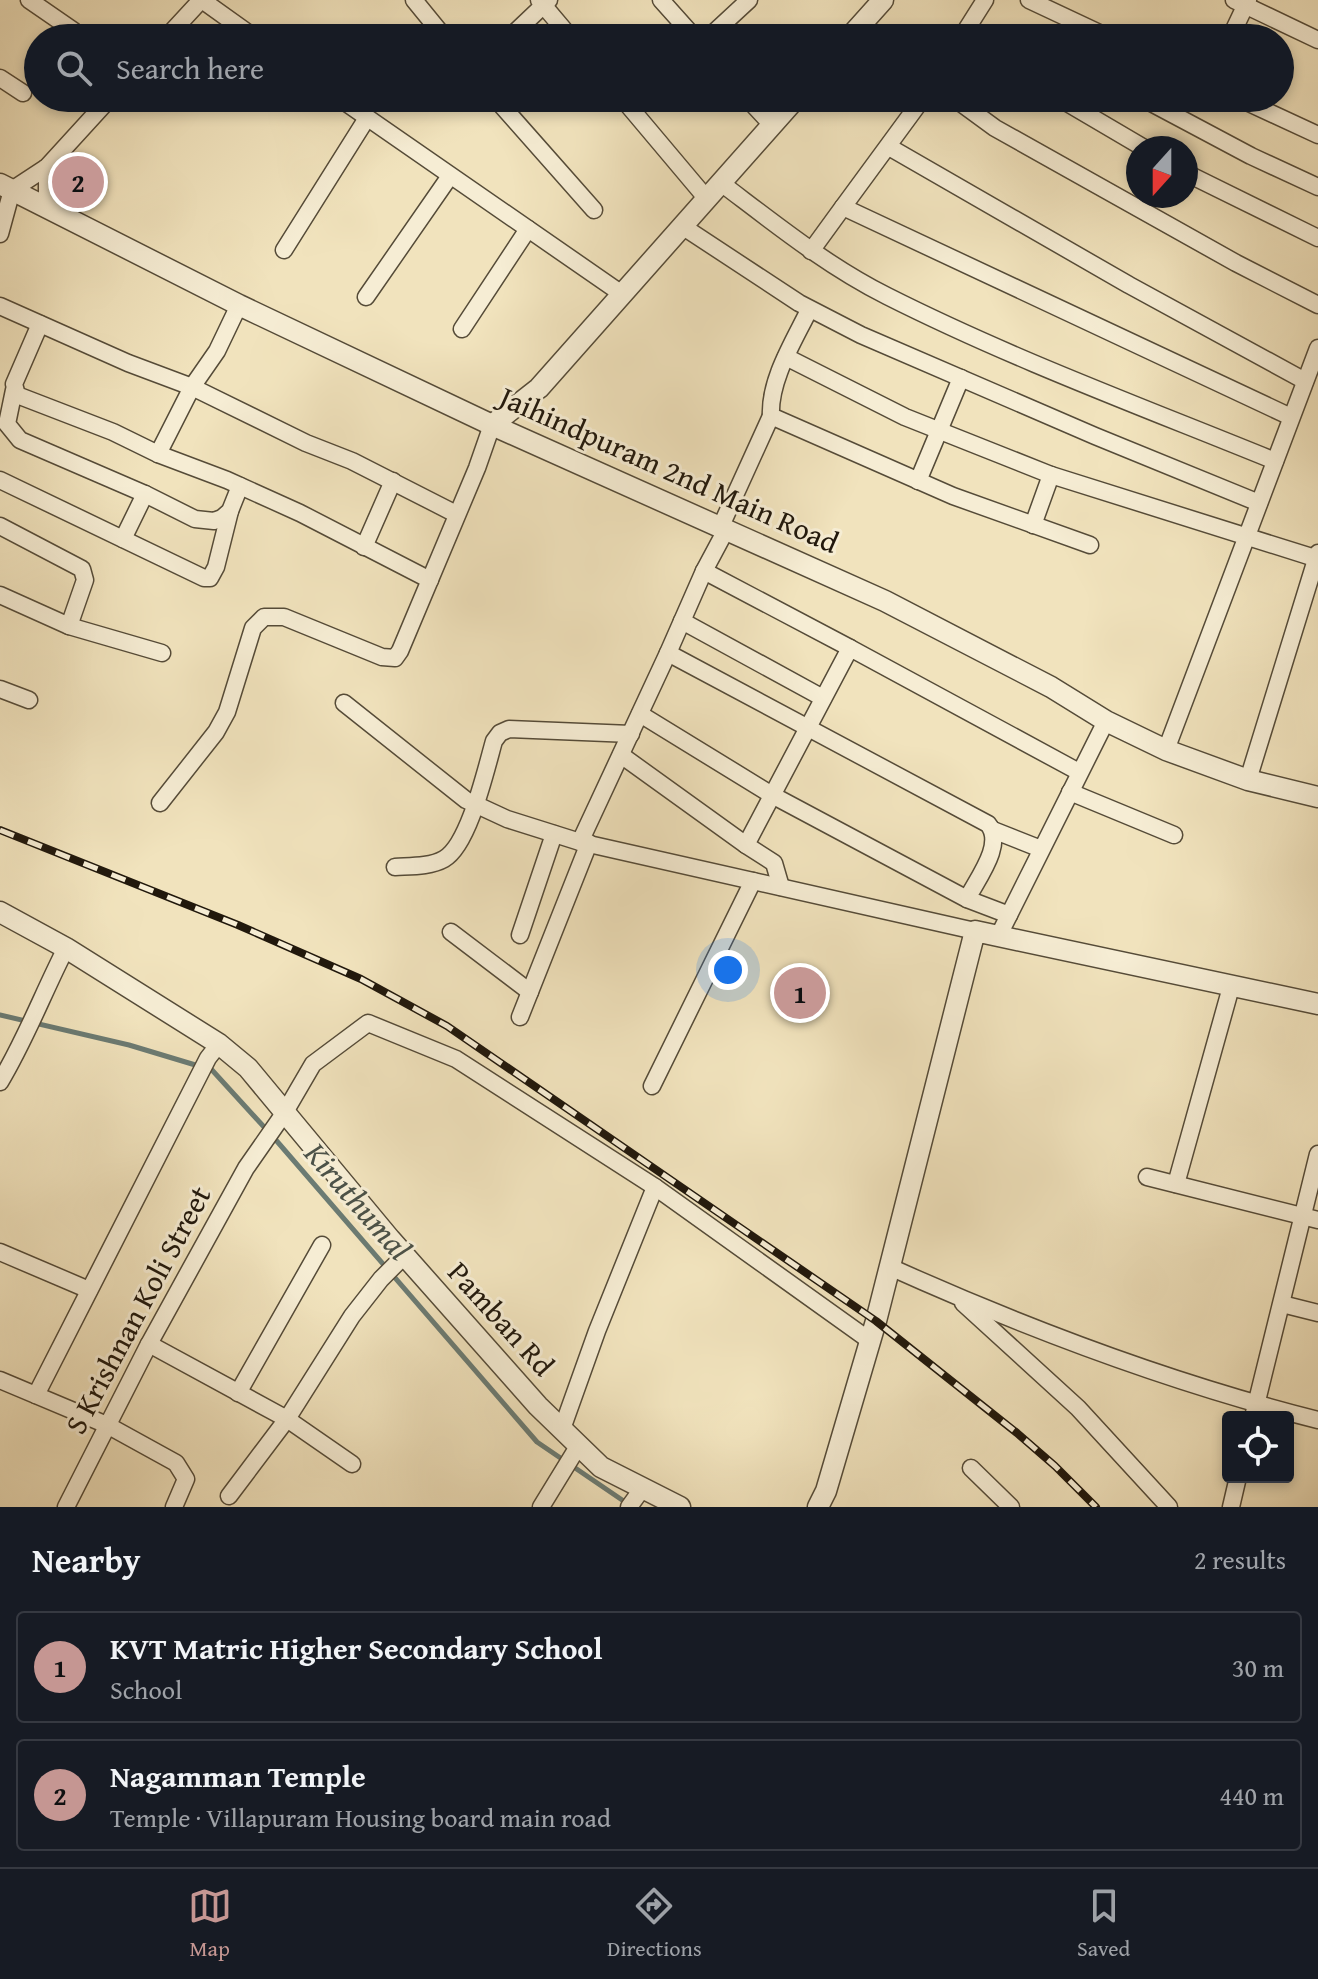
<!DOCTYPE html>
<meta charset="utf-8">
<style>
:root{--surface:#171b24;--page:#242831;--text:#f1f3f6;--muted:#9ea1a6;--line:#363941;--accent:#c59692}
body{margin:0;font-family:"Gentium Book Plus",serif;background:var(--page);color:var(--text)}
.controls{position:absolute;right:24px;bottom:24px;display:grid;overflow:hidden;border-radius:8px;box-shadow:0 4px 12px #0003}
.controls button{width:72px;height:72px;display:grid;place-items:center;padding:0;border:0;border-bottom:2px solid var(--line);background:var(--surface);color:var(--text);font:40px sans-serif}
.compass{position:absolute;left:1126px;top:136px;width:72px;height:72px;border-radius:50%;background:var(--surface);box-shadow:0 4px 12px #0003;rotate:201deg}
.you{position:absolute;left:728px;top:970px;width:28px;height:28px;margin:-20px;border:6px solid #fff;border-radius:50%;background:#1a73e8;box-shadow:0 0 0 12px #1a73e833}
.badge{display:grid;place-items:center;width:52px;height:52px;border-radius:50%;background:var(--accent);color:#111;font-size:26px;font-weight:700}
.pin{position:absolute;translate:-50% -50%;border:4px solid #fff;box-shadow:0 2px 8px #0006}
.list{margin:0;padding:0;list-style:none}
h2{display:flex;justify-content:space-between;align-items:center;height:104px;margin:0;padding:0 32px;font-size:34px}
h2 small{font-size:26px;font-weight:400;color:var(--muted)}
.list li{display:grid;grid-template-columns:52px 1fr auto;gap:24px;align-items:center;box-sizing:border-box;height:112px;margin:0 16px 16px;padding:0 16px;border:2px solid var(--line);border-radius:8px}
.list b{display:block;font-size:30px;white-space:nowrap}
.list p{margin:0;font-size:26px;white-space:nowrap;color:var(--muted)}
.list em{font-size:26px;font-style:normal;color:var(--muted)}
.icon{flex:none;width:44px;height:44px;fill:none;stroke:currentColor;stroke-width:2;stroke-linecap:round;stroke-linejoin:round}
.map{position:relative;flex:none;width:1318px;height:1507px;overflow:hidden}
.search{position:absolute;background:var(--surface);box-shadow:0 4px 12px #0003;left:24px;right:24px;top:24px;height:88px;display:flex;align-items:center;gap:20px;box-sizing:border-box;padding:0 28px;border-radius:44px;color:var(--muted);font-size:30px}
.sheet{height:360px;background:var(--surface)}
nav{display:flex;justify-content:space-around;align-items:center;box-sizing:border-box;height:112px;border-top:2px solid var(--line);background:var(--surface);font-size:22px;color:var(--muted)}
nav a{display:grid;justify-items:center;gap:4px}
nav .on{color:var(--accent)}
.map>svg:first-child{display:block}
</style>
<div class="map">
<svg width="1318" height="1507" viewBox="0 0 1318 1507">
<rect width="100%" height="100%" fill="#f1e3bd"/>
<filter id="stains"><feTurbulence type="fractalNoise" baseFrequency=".0025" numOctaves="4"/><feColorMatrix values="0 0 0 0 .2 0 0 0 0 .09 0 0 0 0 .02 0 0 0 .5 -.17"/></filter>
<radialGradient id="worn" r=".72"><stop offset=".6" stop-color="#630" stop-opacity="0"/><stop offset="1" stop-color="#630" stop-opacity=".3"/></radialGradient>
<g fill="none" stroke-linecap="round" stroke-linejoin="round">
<!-- stream -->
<polyline stroke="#6b7b73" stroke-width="5" points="0,1015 129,1045 212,1070 275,1139 537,1442 628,1504"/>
<!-- minor casing -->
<g stroke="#554b38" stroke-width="19">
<g id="minor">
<polyline points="29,0 74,31"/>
<polyline points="202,0 255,38"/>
<polyline points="414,0 445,38"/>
<polyline points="539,0 571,38"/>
<polyline points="661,0 695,38"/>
<polyline points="1029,0 1110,38"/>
<polyline points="1234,0 1318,40"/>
<polyline points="166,38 201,0"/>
<polyline points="509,38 549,0"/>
<polyline points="708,38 749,0"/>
<polyline points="961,38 985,0"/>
<polyline points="1230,38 1248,0"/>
<polyline points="0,78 23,93"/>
<polyline points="339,98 622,294"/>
<polyline points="495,98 594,210"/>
<polyline points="622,98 707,199"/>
<polyline points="747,98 772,125"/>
<polyline points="923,98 843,207 1291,417"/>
<polyline points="954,98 995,128 1236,263 1318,305"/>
<polyline points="1059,98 1144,148"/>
<polyline points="1142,98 1251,156 1318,187"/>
<polyline points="1238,98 1318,135"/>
<polyline points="889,147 1129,285 1305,381"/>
<polyline points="47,167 47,208"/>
<polyline points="1186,173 1318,238"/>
<path d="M721,183C774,223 827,266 887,296C1012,359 1145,408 1275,461"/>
<polyline points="682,226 799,303 861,335 1095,436 1259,503"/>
<polyline points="0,234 12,190 47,167 110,98"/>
<polyline points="284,250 367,118"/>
<polyline points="811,251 843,207"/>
<polyline points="366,297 450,176"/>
<polyline points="0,306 128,363 192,387 306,443 352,461 456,514"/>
<path d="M809,310C794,341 769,380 771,416L953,496L1090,545"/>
<polyline points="40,324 14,384 17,395 113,432 158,454 227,480 300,513 430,580"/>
<polyline points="462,329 528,229"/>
<polyline points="786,357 905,417 1051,475 1318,559"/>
<polyline points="14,390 7,424 20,440 145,494 195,519 214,521 222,518 230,511 240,486"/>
<polyline points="158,454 192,387 217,351 239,305"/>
<polyline points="0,480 204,578 210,578 216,567 230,511"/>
<polyline points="918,481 961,378"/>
<polyline points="1033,525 1051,475"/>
<polyline points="0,526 82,569 85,580 69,626"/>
<polyline points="721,526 771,416"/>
<polyline points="123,539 145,494"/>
<polyline points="364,547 393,481"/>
<polyline points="704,571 850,648"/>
<polyline points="0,595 69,626 162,653"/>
<polyline points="682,621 823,698"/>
<path d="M668,653L988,824C1005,844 977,879 967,899L1009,915"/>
<polyline points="0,689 29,700"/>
<polyline points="344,703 466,800 507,819 580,842 975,931"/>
<polyline points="640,714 772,795 967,899"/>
<polyline points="1166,750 1318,348"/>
<polyline points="621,755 746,845"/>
<polyline points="1248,780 1318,553"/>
<polyline points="1070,792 1174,835"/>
<polyline points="160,803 216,732 227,712 253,628 264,617 284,617 382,657 395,658 400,651 477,468 492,425"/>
<polyline points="993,830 1041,849"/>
<polyline points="580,842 668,653 704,571 727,528"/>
<path d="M395,867C409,866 430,867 444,859C469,845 486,769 494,741L500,733L509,729L631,734"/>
<polyline points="781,887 774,863 746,845 850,648 1079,772"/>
<polyline points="451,932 530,992"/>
<polyline points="520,935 554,834"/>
<polyline points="998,937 1106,721"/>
<polyline points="520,1017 589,843"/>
<path d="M0,1082C26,1039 43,993 66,948"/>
<polyline points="652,1086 753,881"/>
<polyline points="1147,1177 1318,1220"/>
<polyline points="1176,1184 1231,987"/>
<polyline points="0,1252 89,1290"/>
<path d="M890,1267C1028,1329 1171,1383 1318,1420"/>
<polyline points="963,1303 1078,1408 1169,1507"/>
<polyline points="1282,1304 1318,1313"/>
<polyline points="149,1344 287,1419 352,1464"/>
<polyline points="0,1380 107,1425 176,1463 186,1479 174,1507"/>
<polyline points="238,1393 322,1245"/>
<polyline points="36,1395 208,1058 219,1044"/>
<polyline points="1253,1417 1318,1154"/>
<polyline points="562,1429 597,1331 655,1187"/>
<polyline points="971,1468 1011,1507"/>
<polyline points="229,1496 287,1419 352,1316 381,1279 404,1256"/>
<polyline points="66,1507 149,1344 246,1168 285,1112 313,1064 368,1023 456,1059 655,1187 869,1340"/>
<polyline points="541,1507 579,1445"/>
<polyline points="629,1507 642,1489"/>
<polyline points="1231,1507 1238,1477"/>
</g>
</g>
<!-- tertiary casing -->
<g stroke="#554b38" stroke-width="23">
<g id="tertiary">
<polyline points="849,38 883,0"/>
<polyline points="0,184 239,305 492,425 885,601 1051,687 1106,721 1166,750 1248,780 1318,797"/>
<polyline points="492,425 539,388 796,98"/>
<polyline points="0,912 66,948 219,1044 248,1068 390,1239 538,1406 601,1467 680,1507"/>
<polyline points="818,1507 826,1491 876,1321 975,931 1318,1004"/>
</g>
</g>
<!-- minor -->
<use href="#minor" stroke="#f6edd4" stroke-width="16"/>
<!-- tertiary -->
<use href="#tertiary" stroke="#f6edd4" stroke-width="20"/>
<!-- rail casing -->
<g stroke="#21180c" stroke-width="8">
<polyline id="rail" points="0,830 238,925 361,979 447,1026 876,1321 1017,1433 1055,1466 1096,1507"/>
</g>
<!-- rail -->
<use href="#rail" stroke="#f6edd4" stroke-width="5" stroke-dasharray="15" stroke-linecap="butt"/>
</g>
<g text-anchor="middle" stroke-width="6" stroke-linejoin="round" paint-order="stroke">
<!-- street labels -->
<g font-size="30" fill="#21180c" stroke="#f6edd4">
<text transform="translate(669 470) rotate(24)" y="10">Jaihindpuram 2nd Main Road</text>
<text transform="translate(138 1310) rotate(-62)" y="10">S Krishnan Koli Street</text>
<text transform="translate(501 1319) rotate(48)" y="10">Pamban Rd</text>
</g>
<!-- water labels -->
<g font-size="32" font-style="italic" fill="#4c5248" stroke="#f6edd4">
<text transform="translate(358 1201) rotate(49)" y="11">Kiruthumal</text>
</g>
</g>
<rect width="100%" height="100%" filter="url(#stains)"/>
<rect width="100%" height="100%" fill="url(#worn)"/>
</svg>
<div class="controls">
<button><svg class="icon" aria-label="locate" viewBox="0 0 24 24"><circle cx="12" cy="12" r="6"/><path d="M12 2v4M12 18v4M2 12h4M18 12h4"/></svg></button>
</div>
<svg class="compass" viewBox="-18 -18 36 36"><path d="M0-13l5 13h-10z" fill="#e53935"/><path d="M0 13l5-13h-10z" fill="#9ea1a6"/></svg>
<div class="you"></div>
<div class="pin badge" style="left:800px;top:993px">1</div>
<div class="pin badge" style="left:78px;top:182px">2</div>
<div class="search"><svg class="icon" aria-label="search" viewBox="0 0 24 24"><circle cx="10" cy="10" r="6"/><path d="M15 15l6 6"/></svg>Search here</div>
</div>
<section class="sheet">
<h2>Nearby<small>2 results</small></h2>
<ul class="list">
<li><span class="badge">1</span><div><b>KVT Matric Higher Secondary School</b><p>School</p></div><em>30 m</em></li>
<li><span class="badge">2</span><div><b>Nagamman Temple</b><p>Temple · Villapuram Housing board main road</p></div><em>440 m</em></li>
</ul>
</section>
<nav>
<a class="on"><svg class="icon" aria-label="map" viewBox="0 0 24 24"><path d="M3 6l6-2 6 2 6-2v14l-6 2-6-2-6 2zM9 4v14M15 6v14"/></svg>Map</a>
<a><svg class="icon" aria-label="directions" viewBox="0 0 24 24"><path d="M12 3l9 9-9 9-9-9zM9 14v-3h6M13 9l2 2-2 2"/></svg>Directions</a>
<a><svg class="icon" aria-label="saved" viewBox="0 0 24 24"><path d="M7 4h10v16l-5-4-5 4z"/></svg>Saved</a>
</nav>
